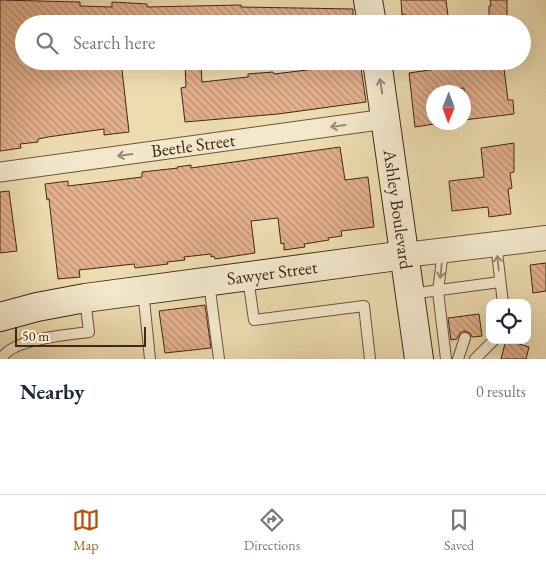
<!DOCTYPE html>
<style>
:root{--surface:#fff;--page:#f6f6f7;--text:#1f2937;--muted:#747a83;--line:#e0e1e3;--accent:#b45309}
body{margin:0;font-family:"EB Garamond",serif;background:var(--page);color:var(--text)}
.controls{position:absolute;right:15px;bottom:15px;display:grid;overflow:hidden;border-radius:10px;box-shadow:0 5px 20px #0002}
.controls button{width:45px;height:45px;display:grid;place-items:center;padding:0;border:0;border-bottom:1px solid var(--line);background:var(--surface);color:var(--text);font:25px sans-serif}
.compass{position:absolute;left:426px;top:85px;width:45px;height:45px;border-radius:50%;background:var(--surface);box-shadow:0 5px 20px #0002;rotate:181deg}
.scale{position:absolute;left:15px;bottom:12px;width:131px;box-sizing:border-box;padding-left:5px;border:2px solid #412818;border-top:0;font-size:14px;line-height:18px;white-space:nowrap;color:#412818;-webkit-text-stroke:4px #f3e8cc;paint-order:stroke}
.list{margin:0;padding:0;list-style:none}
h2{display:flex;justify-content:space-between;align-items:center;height:65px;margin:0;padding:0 20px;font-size:21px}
h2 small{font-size:16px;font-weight:400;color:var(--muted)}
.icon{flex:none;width:28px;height:28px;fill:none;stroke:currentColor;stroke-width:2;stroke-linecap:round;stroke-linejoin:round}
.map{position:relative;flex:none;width:546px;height:359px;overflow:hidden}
.search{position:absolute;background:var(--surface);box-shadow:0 5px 20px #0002;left:15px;right:15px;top:15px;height:55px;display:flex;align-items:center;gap:12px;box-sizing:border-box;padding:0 18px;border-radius:28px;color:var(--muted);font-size:19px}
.sheet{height:135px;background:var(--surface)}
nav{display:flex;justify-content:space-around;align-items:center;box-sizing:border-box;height:70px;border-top:1px solid var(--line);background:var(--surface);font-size:14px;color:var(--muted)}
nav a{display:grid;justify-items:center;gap:2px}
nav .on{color:var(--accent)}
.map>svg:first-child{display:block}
</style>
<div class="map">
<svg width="546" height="359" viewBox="0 0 546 359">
<defs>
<pattern id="building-back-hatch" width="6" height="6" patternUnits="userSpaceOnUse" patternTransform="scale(1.25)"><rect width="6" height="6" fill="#e4b08d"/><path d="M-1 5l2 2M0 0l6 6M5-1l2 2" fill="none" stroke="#ba8f72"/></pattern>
</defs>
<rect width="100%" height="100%" fill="#eddcb0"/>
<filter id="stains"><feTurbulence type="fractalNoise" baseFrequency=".004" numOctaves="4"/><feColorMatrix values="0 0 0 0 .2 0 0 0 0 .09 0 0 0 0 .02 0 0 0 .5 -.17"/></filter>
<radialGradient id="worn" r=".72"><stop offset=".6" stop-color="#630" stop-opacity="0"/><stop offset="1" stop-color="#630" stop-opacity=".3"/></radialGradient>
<!-- building -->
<g fill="url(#building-back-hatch)" stroke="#412818">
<polygon points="0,0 80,2 80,6 112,7 112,2 147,4 147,7 241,5 241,7 353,9 353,24 24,24 24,61 121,61 129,132 104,135 104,129 48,137 38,139 38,142 20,144 21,148 0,151"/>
<polygon points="401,0 446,0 449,24 408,24 407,15 402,15"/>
<polygon points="490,0 507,0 507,24 489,24 489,6 491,6"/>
<polygon points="323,61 360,61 366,102 278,114 185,122 181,88 186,87 185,65 201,65 202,82 248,77 248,74 273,72 274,74 324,68"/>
<polygon points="442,61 503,61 508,100 513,100 514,114 464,120 464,88 434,92 434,124 415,127 409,73 443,68"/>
<polygon points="514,143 514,172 510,173 512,188 508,189 511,214 489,217 488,207 452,211 449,181 484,177 481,148"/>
<polygon points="340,147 345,180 368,177 374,227 341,231 342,236 328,238 329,240 304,244 305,247 284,250 284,243 281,244 278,218 251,221 255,253 215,259 214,256 211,257 211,254 184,257 185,260 167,262 168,264 135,268 134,264 79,270 80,277 58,279 49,199 47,200 45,184 68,181 68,186 110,181 142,177 142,172 178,168 177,167 191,165 191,168"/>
<polygon points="9,191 17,251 0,253 0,192"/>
<polygon points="546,263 546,291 533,293 530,265"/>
<polygon points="205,305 211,348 165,353 159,311"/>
<polygon points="479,314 482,336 472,337 470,333 464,331 460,333 457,339 451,340 448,318"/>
<polygon points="506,340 529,347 526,359 501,359"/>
</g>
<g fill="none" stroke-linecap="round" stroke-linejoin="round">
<!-- service casing -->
<g stroke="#6c553e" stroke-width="12">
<g id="service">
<polyline points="496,244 503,303"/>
<polyline points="443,251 438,291 446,359"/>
<polyline points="248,278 254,320 364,306 370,359"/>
<polyline points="209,283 219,359"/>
<polyline points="143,290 150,359"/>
<polyline points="410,294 500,282"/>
<path d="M2,359C8,340 70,334 89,332L85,299"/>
<polyline points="458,359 465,338"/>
<polyline points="475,359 494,340"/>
</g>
</g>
<!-- minor casing -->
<g stroke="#6c553e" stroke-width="21">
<g id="minor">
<path id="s1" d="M0,172L386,119"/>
</g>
</g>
<!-- tertiary casing -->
<g stroke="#6c553e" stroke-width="26">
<polyline id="tertiary" points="405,255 546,238"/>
</g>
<!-- secondary casing -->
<g stroke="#412818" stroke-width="30">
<g id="secondary">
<polyline points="368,0 372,24"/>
<path id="s2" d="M377,61L419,359"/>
<path id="s3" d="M0,317L37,307L85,298L405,255"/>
</g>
</g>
<!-- service -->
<use href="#service" stroke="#f3e8cc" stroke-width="10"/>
<!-- minor -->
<use href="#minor" stroke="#f3e8cc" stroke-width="19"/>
<!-- tertiary -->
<use href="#tertiary" stroke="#f3e8cc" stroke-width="24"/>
<!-- secondary -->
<use href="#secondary" stroke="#f3e8cc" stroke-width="28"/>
</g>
<!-- one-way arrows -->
<defs><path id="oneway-shaft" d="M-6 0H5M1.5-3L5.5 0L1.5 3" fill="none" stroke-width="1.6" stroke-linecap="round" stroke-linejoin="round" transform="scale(1.25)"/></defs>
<g stroke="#9a8872">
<use href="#oneway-shaft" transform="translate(381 86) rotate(-99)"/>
<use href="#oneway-shaft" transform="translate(338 126) rotate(172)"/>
<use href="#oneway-shaft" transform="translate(125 155) rotate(172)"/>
<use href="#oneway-shaft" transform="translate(498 263) rotate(-96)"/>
<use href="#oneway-shaft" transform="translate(441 271) rotate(96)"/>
</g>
<g text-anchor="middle" stroke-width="4.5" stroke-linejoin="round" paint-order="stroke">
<!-- street labels -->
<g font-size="18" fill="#412818" stroke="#f3e8cc">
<text dy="6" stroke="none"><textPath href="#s1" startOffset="195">Beetle Street</textPath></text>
<text dy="6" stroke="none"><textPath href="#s2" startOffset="150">Ashley Boulevard</textPath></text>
<text dy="6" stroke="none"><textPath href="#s3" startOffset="276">Sawyer Street</textPath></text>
</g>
</g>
<rect width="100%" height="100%" filter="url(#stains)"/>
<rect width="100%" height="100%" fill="url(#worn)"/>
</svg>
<div class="controls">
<button><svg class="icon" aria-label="locate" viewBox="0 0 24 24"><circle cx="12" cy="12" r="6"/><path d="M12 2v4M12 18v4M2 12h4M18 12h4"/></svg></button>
</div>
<svg class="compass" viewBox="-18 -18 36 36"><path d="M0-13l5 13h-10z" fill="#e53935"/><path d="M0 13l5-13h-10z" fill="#747a83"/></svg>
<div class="scale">50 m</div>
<div class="search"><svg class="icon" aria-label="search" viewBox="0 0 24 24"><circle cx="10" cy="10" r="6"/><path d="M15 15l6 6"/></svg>Search here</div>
</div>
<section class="sheet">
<h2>Nearby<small>0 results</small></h2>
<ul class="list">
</ul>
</section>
<nav>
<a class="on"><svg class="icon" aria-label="map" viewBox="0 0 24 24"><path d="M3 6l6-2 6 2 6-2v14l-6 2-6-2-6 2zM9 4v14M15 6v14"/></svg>Map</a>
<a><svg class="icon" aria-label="directions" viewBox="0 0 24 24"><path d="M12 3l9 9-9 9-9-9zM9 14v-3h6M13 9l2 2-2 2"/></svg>Directions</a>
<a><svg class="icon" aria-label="saved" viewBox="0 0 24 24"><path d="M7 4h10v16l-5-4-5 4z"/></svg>Saved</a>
</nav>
